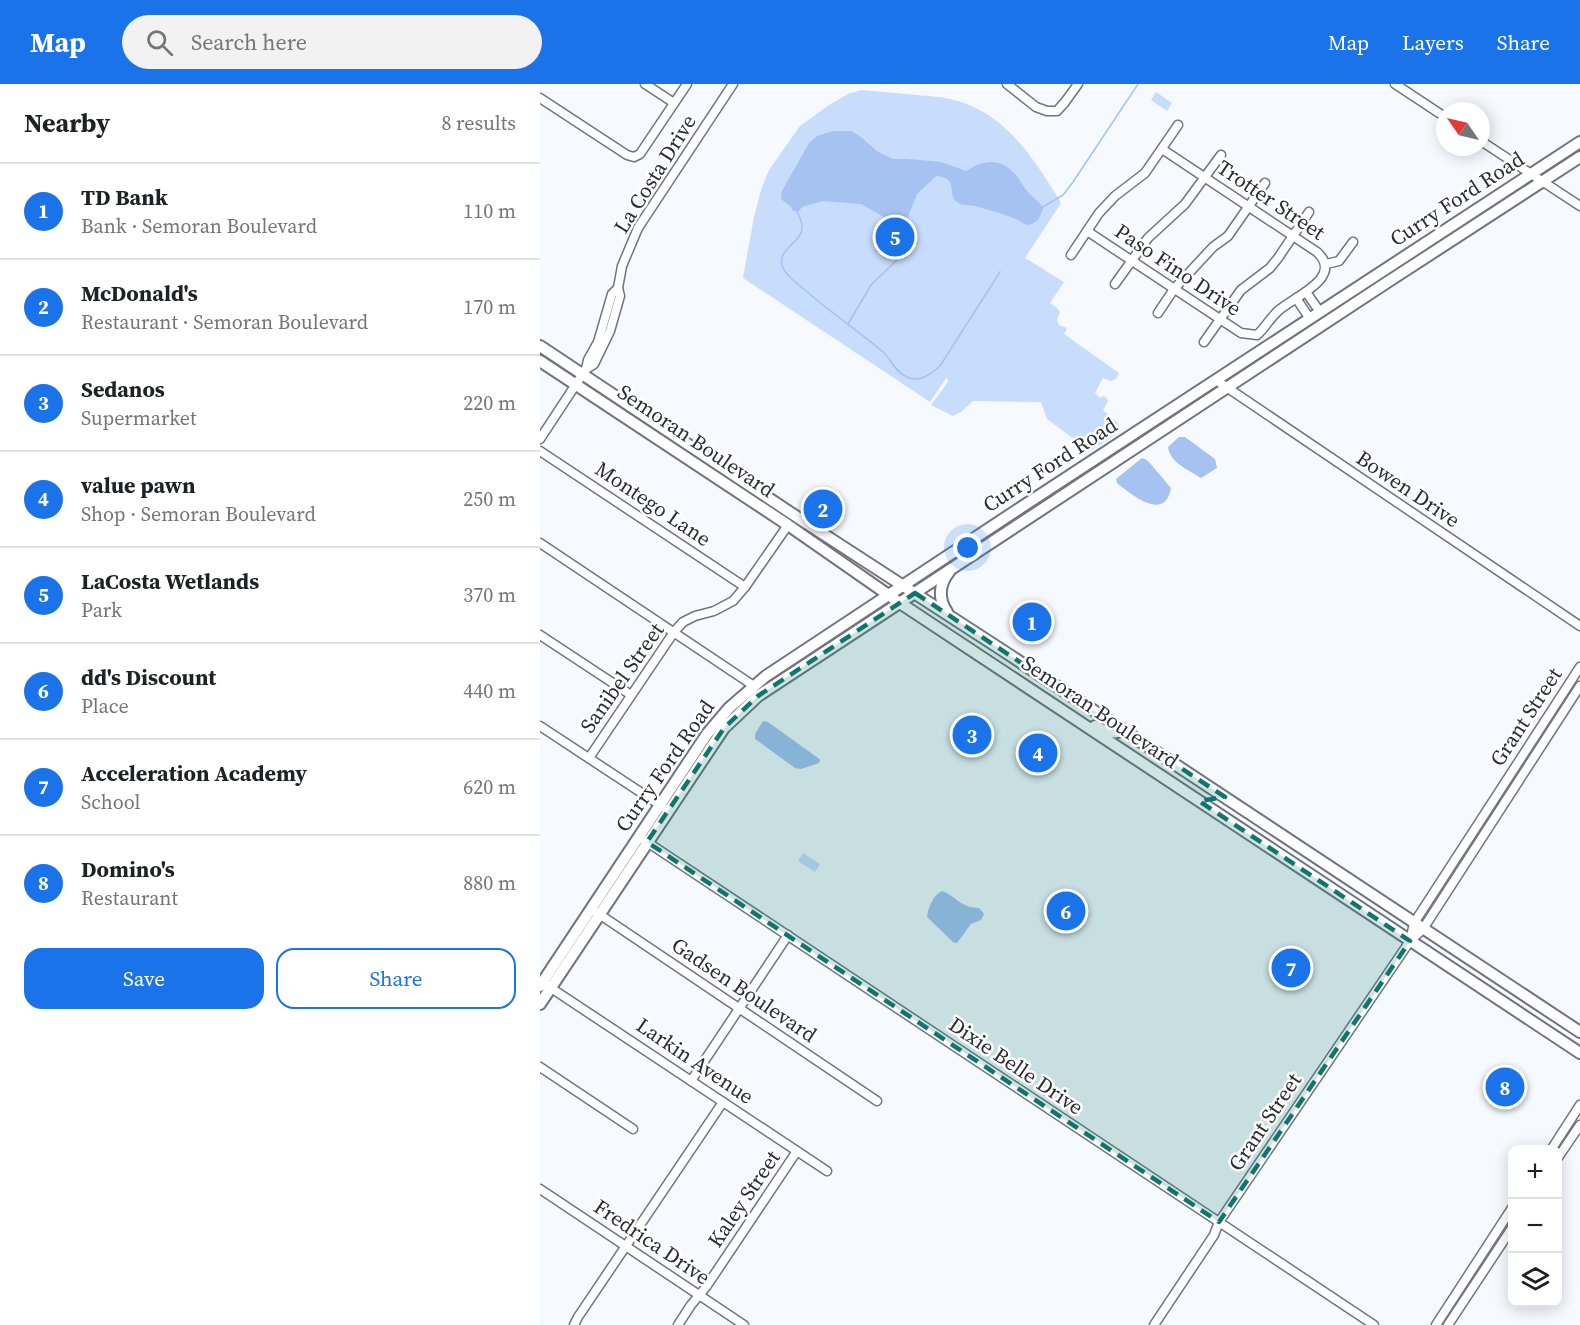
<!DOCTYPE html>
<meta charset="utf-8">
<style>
:root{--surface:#fff;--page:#f2f2f2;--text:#202124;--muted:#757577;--line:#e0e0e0;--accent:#1a73e8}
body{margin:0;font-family:"Source Serif 4",serif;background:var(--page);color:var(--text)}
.controls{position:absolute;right:18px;bottom:18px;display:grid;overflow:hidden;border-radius:12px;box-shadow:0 3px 15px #0003}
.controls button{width:54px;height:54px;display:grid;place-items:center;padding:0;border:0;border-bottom:2px solid var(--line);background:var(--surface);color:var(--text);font:30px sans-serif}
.compass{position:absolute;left:896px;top:18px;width:54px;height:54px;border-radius:50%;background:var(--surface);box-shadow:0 3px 15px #0003;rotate:304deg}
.you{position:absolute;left:428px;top:464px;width:21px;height:21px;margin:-15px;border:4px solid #fff;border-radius:50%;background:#1a73e8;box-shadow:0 0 0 9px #1a73e833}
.badge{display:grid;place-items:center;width:39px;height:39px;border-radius:50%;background:var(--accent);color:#fff;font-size:20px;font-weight:700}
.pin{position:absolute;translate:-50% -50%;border:3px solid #fff;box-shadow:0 2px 6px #0006}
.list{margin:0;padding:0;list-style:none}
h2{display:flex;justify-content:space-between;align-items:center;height:78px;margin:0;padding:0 24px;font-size:26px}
h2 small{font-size:20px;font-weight:400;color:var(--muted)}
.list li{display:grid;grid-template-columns:39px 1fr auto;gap:18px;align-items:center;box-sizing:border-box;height:96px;padding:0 24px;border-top:2px solid var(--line)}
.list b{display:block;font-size:22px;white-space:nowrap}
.list p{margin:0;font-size:20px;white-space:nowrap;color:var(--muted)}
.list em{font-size:20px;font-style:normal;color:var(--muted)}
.actions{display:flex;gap:12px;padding:18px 24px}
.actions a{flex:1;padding:14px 0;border:2px solid var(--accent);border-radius:18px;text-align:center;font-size:21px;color:var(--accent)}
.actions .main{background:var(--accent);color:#fff}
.icon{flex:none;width:33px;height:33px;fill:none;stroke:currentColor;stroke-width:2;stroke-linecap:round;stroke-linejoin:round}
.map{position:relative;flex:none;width:1040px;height:1241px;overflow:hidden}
header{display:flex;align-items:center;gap:36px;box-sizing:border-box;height:84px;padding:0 30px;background:var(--accent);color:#fff}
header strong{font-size:28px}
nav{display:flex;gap:33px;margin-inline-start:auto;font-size:21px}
.search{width:420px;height:54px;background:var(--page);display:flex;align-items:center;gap:15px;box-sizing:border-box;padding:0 21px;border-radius:33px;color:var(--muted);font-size:22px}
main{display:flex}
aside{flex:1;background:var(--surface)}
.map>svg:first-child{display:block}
</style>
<header>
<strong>Map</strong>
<div class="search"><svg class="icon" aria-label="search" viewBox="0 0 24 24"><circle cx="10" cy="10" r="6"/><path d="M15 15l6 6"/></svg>Search here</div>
<nav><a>Map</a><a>Layers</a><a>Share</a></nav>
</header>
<main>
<aside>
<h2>Nearby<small>8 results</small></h2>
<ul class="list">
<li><span class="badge">1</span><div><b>TD Bank</b><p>Bank · Semoran Boulevard</p></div><em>110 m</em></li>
<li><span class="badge">2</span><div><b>McDonald's</b><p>Restaurant · Semoran Boulevard</p></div><em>170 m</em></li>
<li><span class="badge">3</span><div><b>Sedanos</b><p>Supermarket</p></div><em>220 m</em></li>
<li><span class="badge">4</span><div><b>value pawn</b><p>Shop · Semoran Boulevard</p></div><em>250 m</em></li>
<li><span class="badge">5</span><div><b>LaCosta Wetlands</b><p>Park</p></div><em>370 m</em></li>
<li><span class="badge">6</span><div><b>dd's Discount</b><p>Place</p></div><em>440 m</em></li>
<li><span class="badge">7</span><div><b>Acceleration Academy</b><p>School</p></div><em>620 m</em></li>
<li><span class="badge">8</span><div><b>Domino's</b><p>Restaurant</p></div><em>880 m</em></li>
</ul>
<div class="actions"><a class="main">Save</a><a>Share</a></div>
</aside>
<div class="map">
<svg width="1040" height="1241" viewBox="0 0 1040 1241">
<rect width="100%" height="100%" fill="#f6f9fe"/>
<!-- green -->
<g fill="#c8dcfc">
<path d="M321,6C340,8 358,9 377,11C390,12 405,13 418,17C467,31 496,78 521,119L485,174L524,198L510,219L517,224L520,228L517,235L519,241L527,244L524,250L579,289L576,295L571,297L563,294L555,309L560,314L563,312L566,313L568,317L563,326L578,339L580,346C572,355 560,360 550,367L507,335L501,318L433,317L421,328L413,332L391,321L408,298L407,293L390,318L203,194L214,133L222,103L229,86L260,42L289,21L308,10Z"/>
<polygon points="616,8 632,19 627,27 611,16"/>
<polygon points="263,769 280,780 275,788 258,777"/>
</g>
<!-- water -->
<g fill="#a5c2f0">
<path d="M293,47H311L321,53L338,68L353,75H369L401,78L426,87C443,77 457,73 473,88C479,93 482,101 487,107C492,113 499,117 503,124C501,132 497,140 488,141C482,139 477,135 471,133C460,129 447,125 435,122C429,121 422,122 417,118C406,109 420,94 396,92L377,110L363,145H355L344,133L321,120L283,117L262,123L259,127H253L251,123L241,115L242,107L269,59L277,52Z"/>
<path d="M639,353H645L675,375L677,384L661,394C649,386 630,379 628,363Z"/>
<path d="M602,374L605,375L609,378L631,404C625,439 591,410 577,399L576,395Z"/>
<polygon points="223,637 228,638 278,674 280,676 279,679 261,685 255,684 215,655 215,650"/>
<path d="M402,807C412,810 418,819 427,822C436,826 438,820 444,830L441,836L431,840L417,859L413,858L387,833C388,824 393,811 402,807Z"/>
</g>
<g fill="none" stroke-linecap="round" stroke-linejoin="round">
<!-- stream -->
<g stroke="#a5c2f0" stroke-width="1.5">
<polyline points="501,124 523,111 533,98 598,0"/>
<path d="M257,127C259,132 263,139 262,145C261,159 235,166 243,184C247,193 258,200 265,206C290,228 317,246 342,267C350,274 356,289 367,293C380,299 391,290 400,282L460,188"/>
<path d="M308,240L331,201L357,176L362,166C360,157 358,155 357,145"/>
</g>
<!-- minor casing -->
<g stroke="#70757d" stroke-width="11">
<g id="minor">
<polyline points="105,0 134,19"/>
<polyline points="467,0 496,23 507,27 517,27 525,18 538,0"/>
<polyline points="855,0 905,33"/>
<polyline points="0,14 87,71 94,73 100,70 147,0"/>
<polyline points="941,57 1040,122"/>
<path d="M547,147L701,249L717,251C725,244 730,234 738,227C753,213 805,194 777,168L622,65"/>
<polyline points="531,171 559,129 575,112 605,89 638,41"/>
<polyline points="786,180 799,177 813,158"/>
<polyline points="575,200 608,154 645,120 681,71"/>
<polyline points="766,208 780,228"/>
<polyline points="756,214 770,235"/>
<polyline points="618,229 634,205 673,163 688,152 725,99"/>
<polyline points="664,258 701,206 730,184 738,174 769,128"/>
<polyline points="46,285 54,280 70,247 80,212 78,204 82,182 98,144 193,0"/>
<polyline points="676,296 1040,542"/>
<polyline points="0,355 46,285 48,276 58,258 72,210 78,204"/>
<polyline points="0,367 205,503"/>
<polyline points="0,459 214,602"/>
<polyline points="0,551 91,611"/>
<polyline points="0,642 123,723"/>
<polyline points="49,674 134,548 143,538 155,532 174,527 193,517 205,503 248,441"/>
<polyline points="104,756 834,1241"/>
<polyline points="56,828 337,1017"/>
<polyline points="870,857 874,839 1040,583"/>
<polyline points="8,902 287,1087"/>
<polyline points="0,983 93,1045"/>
<polyline points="151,997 248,851"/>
<polyline points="1011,1066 1040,1021"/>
<polyline points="1017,1075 1040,1041"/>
<polyline points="0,1105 204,1241"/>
<polyline points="34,1241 38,1233 183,1018"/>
<polyline points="138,1241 151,1221 166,1203 257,1067"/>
<polyline points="614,1241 674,1151 679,1138 870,857 883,845 1040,602"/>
<polyline points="896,1241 972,1124"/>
<polyline points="908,1241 972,1144"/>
</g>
</g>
<!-- major casing -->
<g stroke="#70757d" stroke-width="14">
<g id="major">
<polyline points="0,262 254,431 462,566 1040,948"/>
<polyline points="0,277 248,441 360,519 1040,969"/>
<path d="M407,528C398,515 399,500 409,488"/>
<path d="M555,642C562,646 570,650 578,648L581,644"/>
<polyline points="0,902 167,650 189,624 226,592 474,428 1040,58"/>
<polyline points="0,920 184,644 218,612 846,199 1040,73"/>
</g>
</g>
<!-- minor -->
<use href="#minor" stroke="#fff" stroke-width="8"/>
<!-- major -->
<use href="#major" stroke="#fff" stroke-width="10"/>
</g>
<!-- marked area -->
<path fill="#0f766e" fill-opacity="0.2" stroke="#0f766e" stroke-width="4.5" stroke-dasharray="12 8" stroke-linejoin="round" d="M375,509L685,713L659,717L870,857L679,1138L107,758L184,644L218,612Z"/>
<g text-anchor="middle" stroke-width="5" stroke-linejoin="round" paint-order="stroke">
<!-- street labels -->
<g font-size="21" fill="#2b2d30" stroke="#fff">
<text transform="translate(115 90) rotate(-58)" y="7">La Costa Drive</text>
<text transform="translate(917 115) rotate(-33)" y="7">Curry Ford Road</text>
<text transform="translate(731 116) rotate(34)" y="7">Trotter Street</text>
<text transform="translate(638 186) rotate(34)" y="7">Paso Fino Drive</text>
<text transform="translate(156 357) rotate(34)" y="7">Semoran Boulevard</text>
<text transform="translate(510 381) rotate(-33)" y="7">Curry Ford Road</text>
<text transform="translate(868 405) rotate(34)" y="7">Bowen Drive</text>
<text transform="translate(113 420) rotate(34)" y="7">Montego Lane</text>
<text transform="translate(82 594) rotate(-55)" y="7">Sanibel Street</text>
<text transform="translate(560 628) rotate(34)" y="7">Semoran Boulevard</text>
<text transform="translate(986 633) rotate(-57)" y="7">Grant Street</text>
<text transform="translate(125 682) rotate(-55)" y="7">Curry Ford Road</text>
<text transform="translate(204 906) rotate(34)" y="7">Gadsen Boulevard</text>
<text transform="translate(155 977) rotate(34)" y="7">Larkin Avenue</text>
<text transform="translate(476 982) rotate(34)" y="7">Dixie Belle Drive</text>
<text transform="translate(725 1038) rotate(-56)" y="7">Grant Street</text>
<text transform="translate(204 1115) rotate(-56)" y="7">Kaley Street</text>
<text transform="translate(112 1158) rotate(34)" y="7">Fredrica Drive</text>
</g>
</g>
</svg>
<div class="controls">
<button>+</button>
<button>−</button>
<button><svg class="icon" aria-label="layers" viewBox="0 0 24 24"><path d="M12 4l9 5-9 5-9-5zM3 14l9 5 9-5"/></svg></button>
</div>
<svg class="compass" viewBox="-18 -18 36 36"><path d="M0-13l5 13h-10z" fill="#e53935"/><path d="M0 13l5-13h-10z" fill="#757577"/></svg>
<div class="you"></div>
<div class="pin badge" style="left:492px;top:538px">1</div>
<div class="pin badge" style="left:283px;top:425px">2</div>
<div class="pin badge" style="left:432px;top:651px">3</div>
<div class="pin badge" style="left:498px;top:669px">4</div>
<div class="pin badge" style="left:355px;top:153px">5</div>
<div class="pin badge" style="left:526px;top:827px">6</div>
<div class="pin badge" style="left:751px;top:884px">7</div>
<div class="pin badge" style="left:965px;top:1003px">8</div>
</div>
</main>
